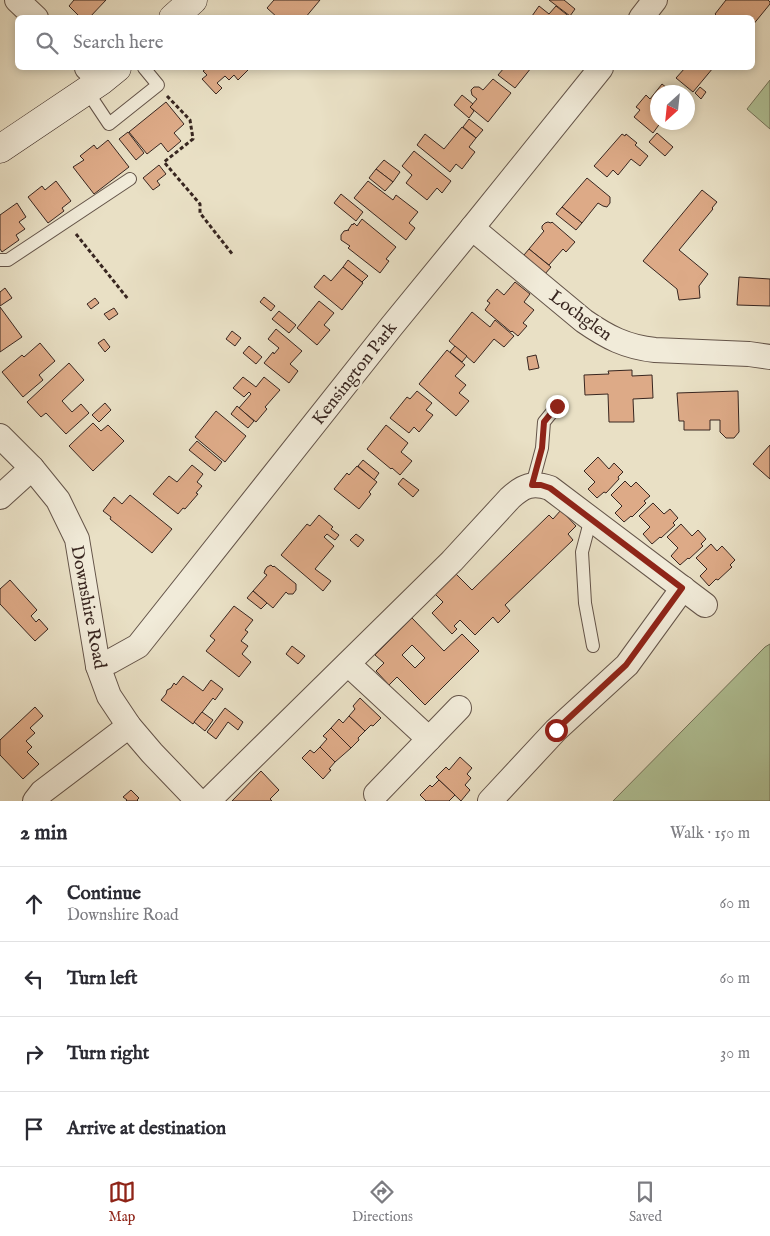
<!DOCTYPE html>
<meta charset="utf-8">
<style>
:root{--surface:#fff;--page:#f7f7f7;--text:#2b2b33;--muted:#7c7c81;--line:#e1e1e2;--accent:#8f2418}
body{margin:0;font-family:"IM FELL English",serif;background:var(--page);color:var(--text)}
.compass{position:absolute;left:650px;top:85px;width:45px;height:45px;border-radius:50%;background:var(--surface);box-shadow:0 2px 8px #0003;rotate:207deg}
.stop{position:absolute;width:15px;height:15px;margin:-11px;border:4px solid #8f2418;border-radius:50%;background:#fff}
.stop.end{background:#8f2418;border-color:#fff;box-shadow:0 1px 5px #0008}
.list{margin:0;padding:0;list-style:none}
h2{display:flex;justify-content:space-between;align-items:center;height:65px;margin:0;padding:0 20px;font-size:21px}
h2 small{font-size:16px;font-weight:400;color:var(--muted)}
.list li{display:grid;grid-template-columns:32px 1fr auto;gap:15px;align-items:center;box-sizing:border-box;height:75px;padding:0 20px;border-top:1px solid var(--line)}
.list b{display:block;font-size:19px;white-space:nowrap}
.list p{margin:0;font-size:16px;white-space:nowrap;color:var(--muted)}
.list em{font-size:16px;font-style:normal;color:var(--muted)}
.icon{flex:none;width:28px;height:28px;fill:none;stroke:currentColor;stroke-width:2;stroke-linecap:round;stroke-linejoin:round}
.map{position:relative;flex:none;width:770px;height:801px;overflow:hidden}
.search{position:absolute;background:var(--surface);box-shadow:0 2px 8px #0003;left:15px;right:15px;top:15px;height:55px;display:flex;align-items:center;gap:12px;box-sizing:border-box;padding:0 18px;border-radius:8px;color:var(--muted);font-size:19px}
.sheet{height:365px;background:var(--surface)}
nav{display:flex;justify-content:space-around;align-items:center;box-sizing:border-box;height:70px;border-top:1px solid var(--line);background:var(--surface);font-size:14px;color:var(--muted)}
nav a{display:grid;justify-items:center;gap:2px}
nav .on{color:var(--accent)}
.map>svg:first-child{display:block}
</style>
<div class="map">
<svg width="770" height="801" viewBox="0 0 770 801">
<rect width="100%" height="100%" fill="#e9e0c5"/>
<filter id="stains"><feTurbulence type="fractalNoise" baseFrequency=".004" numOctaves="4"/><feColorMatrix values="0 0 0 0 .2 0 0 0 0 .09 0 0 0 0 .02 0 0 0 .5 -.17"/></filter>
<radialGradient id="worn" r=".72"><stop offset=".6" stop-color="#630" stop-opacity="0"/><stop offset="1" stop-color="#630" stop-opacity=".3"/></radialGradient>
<!-- green -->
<g fill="#b1c398" stroke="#74745c">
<polygon points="770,80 770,129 747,109"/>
<polygon points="770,644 770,801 613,801 765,647"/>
</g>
<!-- building -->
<g fill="#ddaa87" stroke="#382620" fill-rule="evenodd">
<polygon points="74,0 106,0 89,18 81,18 69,6"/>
<polygon points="274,0 320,0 305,18 278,18 267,8"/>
<polygon points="549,0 564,0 575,9 570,16"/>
<polygon points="726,0 768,0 770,2 770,4 752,26 752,18 719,18 715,14"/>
<polygon points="539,6 549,14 556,6 571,18 533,18 532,16"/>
<polygon points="207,68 250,68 238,80 234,75 229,80 225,76 217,83 222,88 216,94 202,79 207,75 203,71"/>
<polygon points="504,68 531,68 515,88 498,75"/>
<polygon points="685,68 713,68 693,92 676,78"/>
<polygon points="493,79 511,93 488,122 470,107 477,99 472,95 471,90 474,87 479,87 483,90"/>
<polygon points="662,84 672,92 658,92 658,122 661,122 653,133 634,117 640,110 636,107 646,95 650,99"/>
<polygon points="700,87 706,92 701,99 695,93"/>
<polygon points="462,95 473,104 470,107 474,111 469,118 454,105"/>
<polygon points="166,102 184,124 174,133 181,141 168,152 161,143 147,154 129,132"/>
<polygon points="469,119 483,130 476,138 463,127"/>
<polygon points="462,127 476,138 469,147 475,152 462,169 456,164 450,172 417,145 425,134 444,149"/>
<polygon points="128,132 144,153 136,160 119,139"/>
<polygon points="657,133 673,147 665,156 649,142"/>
<polygon points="622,134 625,136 626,134 637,143 635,145 648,156 640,166 631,159 618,175 613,170 607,177 594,166"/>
<polygon points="108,140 129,167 94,194 73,167 84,160 80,156 94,145 97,149"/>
<polygon points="414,151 451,181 442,193 437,188 427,200 406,183 412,175 402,166"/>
<polygon points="384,160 400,172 393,182 376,169"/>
<polygon points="159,165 166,174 157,181 160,185 153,190 143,178"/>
<polygon points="376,169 393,182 385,191 369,178"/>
<polygon points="587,178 610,197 610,203 607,207 603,206 598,203 582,223 562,207"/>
<polygon points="56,181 71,201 62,208 64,211 48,223 28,197 42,186 45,190"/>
<polygon points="368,181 393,200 396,195 418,212 409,223 415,228 406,240 354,198"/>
<polygon points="702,190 717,202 712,208 713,209 679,250 708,274 699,286 700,298 679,300 677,289 643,261"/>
<polygon points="341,194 363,212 356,221 334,203"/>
<polygon points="17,203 26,217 19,222 25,229 16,235 19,240 2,252 0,249 0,215"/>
<polygon points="562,207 582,223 576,230 556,214"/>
<polygon points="362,219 396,247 386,259 389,261 380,273 348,248 350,246 341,240 341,235 344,231 349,230 348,230 352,224 353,225 354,223 357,226"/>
<polygon points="548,222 551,223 552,222 575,242 566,252 563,249 549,265 529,249 544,231 542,229 542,226 545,223"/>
<polygon points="529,249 551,267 545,274 524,255"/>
<polygon points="348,260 368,276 362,282 343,267"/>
<polygon points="343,267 363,283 342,310 314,287 324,275 331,281"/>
<polygon points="739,277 770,279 770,306 737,305"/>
<polygon points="515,282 530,294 524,302 534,310 523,323 527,326 518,336 512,331 511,332 485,310 490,303 487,301 497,289 504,295"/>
<polygon points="5,288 12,298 0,306 0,292"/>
<polygon points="264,297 275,306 271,311 260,302"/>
<polygon points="95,298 99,303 91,309 87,304"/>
<polygon points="319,301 334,313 324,325 330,330 317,345 297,328"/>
<polygon points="0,307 22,337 0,352"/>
<polygon points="114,308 118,314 109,320 104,314"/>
<polygon points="279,311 296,325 289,333 272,319"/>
<polygon points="472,312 490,327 495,320 514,336 504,347 494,339 474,363 449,341"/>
<polygon points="276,329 302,351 290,364 298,371 289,383 264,363 273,352 274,354 279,348 268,339"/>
<polygon points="232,331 241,338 235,346 226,339"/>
<polygon points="104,339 110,347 105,352 98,343"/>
<polygon points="40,343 55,361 39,375 43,380 23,397 2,372 22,355 24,357"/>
<polygon points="249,346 262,357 256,364 243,353"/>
<polygon points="455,346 467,356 462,362 450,352"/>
<polygon points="447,350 465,365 455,376 466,385 459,393 469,401 456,416 419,384"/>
<polygon points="536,355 539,368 529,370 527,357"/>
<polygon points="69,363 84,380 62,401 72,412 81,404 89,413 66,434 46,413 41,417 27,402"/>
<polygon points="632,370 632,376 652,375 653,398 633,399 634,422 609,422 608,394 585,395 584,375 609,374 608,371"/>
<polygon points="243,377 256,387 264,377 280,390 265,407 267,409 256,422 239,408 251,394 249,392 244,397 233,388"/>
<polygon points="417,391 432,403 426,410 433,415 419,432 414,427 409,433 390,418 407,397 410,399"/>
<polygon points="738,391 739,432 734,438 726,438 720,432 720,420 710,420 710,430 684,430 684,421 679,421 677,393"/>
<polygon points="105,403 111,410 99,422 92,415"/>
<polygon points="237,406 254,421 248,428 231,414"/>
<polygon points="216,411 246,436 225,462 195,437"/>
<polygon points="93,423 101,431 108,425 124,441 93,471 69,446"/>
<polygon points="386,425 408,443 401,452 412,461 400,475 392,468 391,469 367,449"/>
<polygon points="197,441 222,462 215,471 189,450"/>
<polygon points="770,445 770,479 753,464"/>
<polygon points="598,457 609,469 614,463 623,472 618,477 619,479 606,493 604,492 597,498 588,489 595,482 584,471"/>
<polygon points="363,460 379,473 374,480 358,466"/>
<polygon points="192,465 203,474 197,482 202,486 196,493 198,494 185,509 183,508 178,514 153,494 169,476 177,482"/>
<polygon points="357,466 377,482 369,492 371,494 359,509 334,489 347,473 349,475"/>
<polygon points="403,478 419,490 413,497 398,484"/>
<polygon points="625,481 631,487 636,482 650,496 644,501 646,503 632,517 631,516 624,522 615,513 622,506 611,495"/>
<polygon points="130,495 172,529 152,553 110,519 111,517 103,511 114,497 122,504"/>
<polygon points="653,503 664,514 670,509 678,518 673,523 675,525 661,538 660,537 652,544 643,534 650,527 639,516"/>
<polygon points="561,510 576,526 568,534 573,540 505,605 510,611 498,623 493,617 475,635 460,620 454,626 457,629 452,634 432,613 443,602 433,592 454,572 472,590 549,515 553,519"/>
<polygon points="319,515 333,527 331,529 339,535 335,540 327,534 324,537 334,546 315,569 331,581 323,591 281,555 307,524 310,526"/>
<polygon points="681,524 692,536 698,530 706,539 701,544 703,546 689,559 688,558 680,565 671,556 678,548 667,537"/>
<polygon points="356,534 364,540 358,547 350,540"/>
<polygon points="711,544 717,551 722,546 735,560 730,565 732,567 718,580 716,579 709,586 700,576 707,569 696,558"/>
<polygon points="271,565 273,567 274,566 296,584 296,590 293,594 288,594 286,592 273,608 253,591 267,575 264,573 265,570 267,567"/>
<polygon points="10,580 37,610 31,616 36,622 39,619 48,629 35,641 0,604 0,589"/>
<polygon points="253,591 267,603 261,609 247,598"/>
<polygon points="234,606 253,620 245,630 248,632 241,641 248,646 242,654 251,662 239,677 206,651 215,640 210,636"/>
<path d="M412,618L444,651L462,634L479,651L425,705L397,677L389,685L376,671L384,663L375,655ZM412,645L425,658L415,668L402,655Z"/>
<polygon points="292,646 305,656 298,664 286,654"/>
<polygon points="183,676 203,691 211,680 223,689 215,700 213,698 193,724 161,700 166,694 167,690 171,688 174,683 176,685"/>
<polygon points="360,698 381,718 373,726 371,725 365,731 349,716 355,709 353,706"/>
<polygon points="35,707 43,716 30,728 35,733 26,741 32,747 27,752 39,764 23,779 0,755 0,740"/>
<polygon points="225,708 243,722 238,730 228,722 216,739 207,732"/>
<polygon points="202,712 213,720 205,731 194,722"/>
<polygon points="349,716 365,731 358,738 359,740 351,748 331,728 339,719 343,723"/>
<polygon points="331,728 351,748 335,762 320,747 327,739 323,736"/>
<polygon points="320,747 335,762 329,769 331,770 323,779 302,758 310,750 314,753"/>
<polygon points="460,757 472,768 467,774 471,778 465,785 470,790 461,801 436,777 446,767 449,770"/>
<polygon points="261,771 279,790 270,799 272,801 232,801"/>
<polygon points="439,780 455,795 449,801 426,801 420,795 430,785 432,787"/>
<polygon points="131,790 139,798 137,800 138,801 126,801 127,800 123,797"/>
</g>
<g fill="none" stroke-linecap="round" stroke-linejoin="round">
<!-- lane casing -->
<g stroke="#645449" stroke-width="14">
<g id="lane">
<polyline points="87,91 109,124 158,85 144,68"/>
<polyline points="0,260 8,260 130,179"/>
<polyline points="532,485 542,448 544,422 557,406"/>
<polyline points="591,518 582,552 585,603 593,646"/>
</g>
</g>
<!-- street casing -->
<g stroke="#645449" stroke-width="26">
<g id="street">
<polyline points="17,0 36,18"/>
<polyline points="641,18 655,0"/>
<polyline points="87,68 101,81"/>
<path d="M472,228L584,321C607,337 626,347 655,350L749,354L770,357"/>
<polyline points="0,436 32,468 58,500 77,539 98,666 109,696 129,726 152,753 198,801"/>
<polyline points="0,497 32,468"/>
<polyline points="348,664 429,739"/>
<polyline points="98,666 111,661 138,646 391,327 472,228 601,68"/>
<polyline points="376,794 459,708"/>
<polyline points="35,801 42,792 129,726"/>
<path d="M208,801L452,561L510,498C523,486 532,482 550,488L705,605"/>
<polyline points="490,801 556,730 627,665 683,588"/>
</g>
</g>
<!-- secondary casing -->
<g stroke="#382620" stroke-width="29">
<g id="secondary">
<polyline points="173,18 193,0"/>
<polyline points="0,149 101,81 117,68"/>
</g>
</g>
<!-- path -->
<g stroke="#382620" stroke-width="3" stroke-dasharray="4 2.5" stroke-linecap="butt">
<polyline points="167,96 190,120 193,139 164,162 200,204 200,213 233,255"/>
<polyline points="76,234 128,299"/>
</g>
<!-- lane -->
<use href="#lane" stroke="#f1ebd9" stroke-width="12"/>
<!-- street -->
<use href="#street" stroke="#f1ebd9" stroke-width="24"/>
<!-- secondary -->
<use href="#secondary" stroke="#f1ebd9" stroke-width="28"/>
</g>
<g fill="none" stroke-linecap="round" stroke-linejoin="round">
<!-- route -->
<polyline stroke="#8f2418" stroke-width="6" points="556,730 626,665 682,588 550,488 541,485 532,485 542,448 544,422 557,406"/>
</g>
<g text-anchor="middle" stroke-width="5" stroke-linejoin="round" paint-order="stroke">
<!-- street labels -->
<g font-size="18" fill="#382620" stroke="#f1ebd9">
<text transform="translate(581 315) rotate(36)" y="6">Lochglen</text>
<text transform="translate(354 373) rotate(-52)" y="6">Kensington Park</text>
<text transform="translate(89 607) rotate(79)" y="6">Downshire Road</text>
</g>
</g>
<rect width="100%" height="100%" filter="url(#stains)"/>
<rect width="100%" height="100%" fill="url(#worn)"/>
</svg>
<svg class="compass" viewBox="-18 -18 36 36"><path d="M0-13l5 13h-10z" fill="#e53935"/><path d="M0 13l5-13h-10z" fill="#7c7c81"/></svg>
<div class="stop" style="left:556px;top:730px"></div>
<div class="stop end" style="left:557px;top:406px"></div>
<div class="search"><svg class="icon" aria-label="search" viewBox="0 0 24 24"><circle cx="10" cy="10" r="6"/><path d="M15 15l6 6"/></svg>Search here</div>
</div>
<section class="sheet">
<h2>2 min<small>Walk · 150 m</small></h2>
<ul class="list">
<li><svg class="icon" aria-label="ahead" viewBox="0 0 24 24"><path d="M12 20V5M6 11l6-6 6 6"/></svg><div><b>Continue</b><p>Downshire Road</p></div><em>60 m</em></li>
<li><svg class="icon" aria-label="left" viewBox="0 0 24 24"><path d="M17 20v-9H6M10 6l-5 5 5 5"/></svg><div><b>Turn left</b></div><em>60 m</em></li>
<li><svg class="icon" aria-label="right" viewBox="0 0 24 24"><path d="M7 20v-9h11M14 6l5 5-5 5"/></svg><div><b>Turn right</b></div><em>30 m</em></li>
<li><svg class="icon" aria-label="arrive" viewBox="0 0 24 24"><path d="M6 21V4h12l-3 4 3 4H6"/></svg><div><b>Arrive at destination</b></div></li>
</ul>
</section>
<nav>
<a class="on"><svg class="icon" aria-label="map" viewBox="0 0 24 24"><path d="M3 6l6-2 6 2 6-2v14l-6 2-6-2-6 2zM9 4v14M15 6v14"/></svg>Map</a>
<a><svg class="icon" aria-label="directions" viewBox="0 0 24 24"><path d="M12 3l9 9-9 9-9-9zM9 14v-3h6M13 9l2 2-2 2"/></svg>Directions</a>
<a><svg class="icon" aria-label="saved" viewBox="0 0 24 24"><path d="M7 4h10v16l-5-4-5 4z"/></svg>Saved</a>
</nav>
